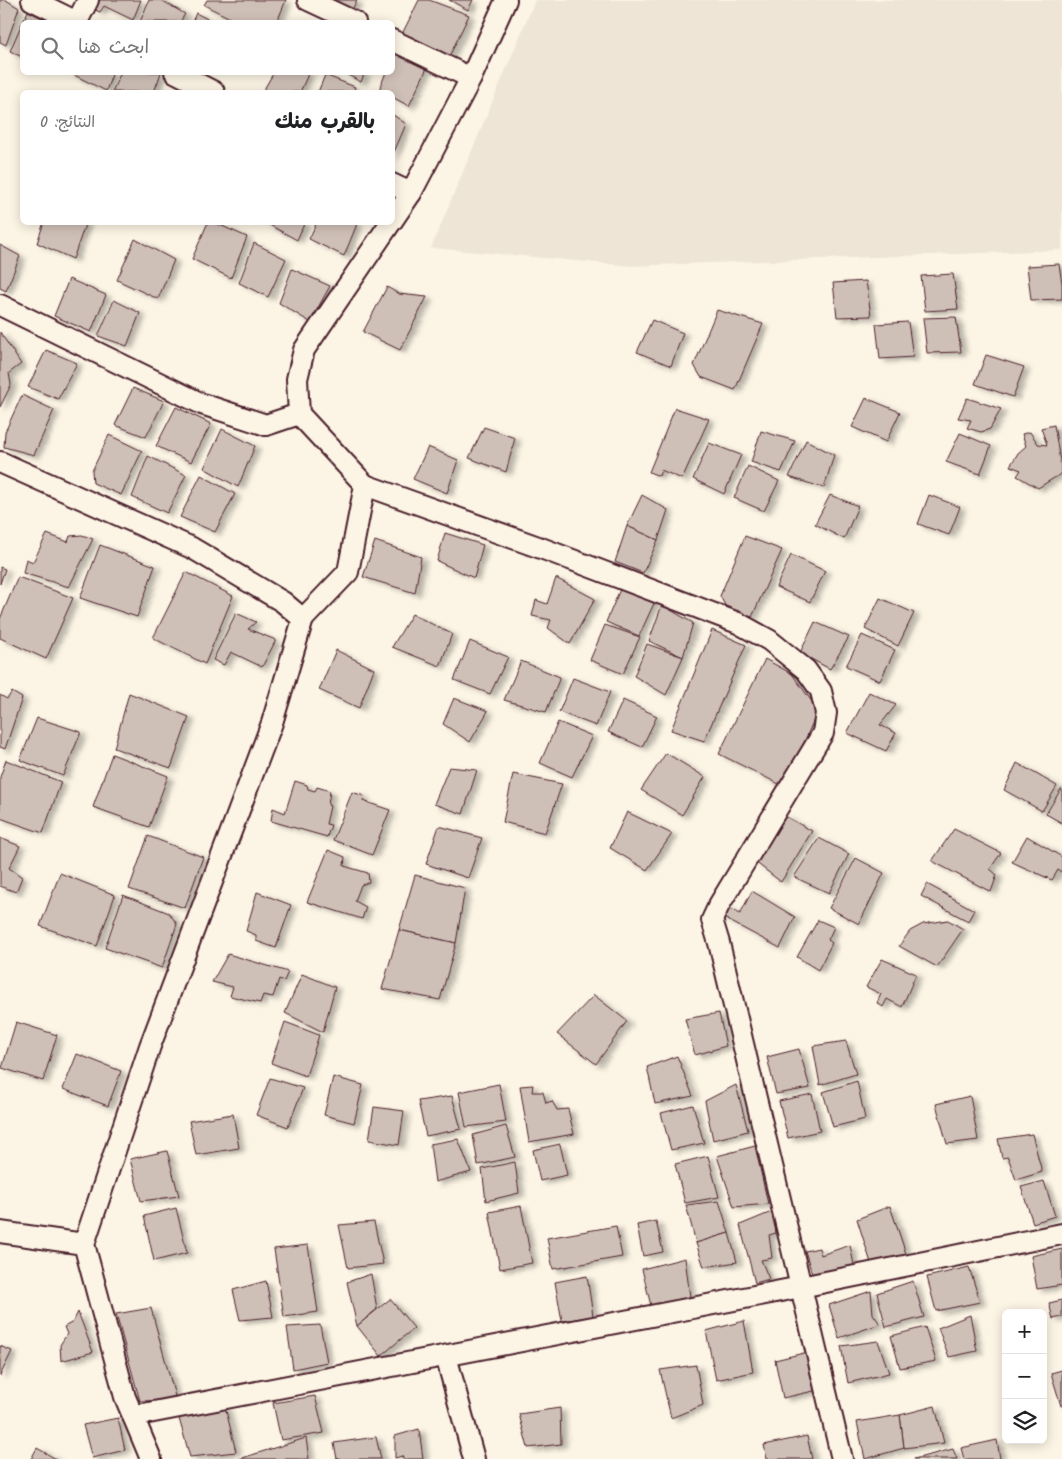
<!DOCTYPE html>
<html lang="ar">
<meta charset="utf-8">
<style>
:root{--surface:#fff;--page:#f2f2f2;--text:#202124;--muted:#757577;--line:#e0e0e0}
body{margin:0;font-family:Kalam,"Playpen Sans Arabic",sans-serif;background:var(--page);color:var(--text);direction:rtl}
.controls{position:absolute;right:15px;bottom:15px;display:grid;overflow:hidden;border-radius:8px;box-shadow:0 2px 12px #0003}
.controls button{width:45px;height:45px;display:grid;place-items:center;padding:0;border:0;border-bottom:1px solid var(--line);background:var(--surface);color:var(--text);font:25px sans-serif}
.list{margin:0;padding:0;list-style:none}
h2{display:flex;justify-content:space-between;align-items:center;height:65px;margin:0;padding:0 20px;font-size:21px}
h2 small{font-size:16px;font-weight:400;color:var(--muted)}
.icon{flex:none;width:28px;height:28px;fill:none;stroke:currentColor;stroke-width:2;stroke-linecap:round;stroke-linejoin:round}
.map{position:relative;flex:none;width:1062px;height:1459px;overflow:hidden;direction:ltr}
.search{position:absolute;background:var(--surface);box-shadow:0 2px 12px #0003;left:20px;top:20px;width:375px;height:55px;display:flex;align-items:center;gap:12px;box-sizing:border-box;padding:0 18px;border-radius:8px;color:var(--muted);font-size:19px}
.panel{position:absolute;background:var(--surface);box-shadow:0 2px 12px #0003;left:20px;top:90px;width:375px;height:135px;border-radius:8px;direction:rtl}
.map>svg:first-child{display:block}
</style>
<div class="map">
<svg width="1062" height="1459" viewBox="0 0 1062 1459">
<defs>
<filter id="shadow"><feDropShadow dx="5.5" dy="3" stdDeviation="2.5" flood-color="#0004"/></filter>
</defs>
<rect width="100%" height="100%" fill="#fcf5e5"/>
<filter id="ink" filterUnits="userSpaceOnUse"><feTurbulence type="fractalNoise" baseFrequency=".02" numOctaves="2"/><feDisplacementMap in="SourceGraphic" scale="10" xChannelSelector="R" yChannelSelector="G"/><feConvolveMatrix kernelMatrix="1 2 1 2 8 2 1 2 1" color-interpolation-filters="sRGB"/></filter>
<g filter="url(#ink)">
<!-- built -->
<polygon fill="#eee5d7" points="535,0 1062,0 1062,250 632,266 431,248"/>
<!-- building -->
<g fill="#cfc0b7" stroke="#4a1f2b" filter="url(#shadow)">
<polygon points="0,0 6,0 19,8 6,45 0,42"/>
<polygon points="98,0 141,0 133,20 104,6 100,12 93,9"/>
<polygon points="149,0 161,0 185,14 180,22 140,22"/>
<polygon points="207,0 286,0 277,22 238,22 204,5"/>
<polygon points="332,0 357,0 352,10"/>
<polygon points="419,0 429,0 469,15 449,57 401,36"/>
<polygon points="449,0 473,0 468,10"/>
<polygon points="28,11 50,22 23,22"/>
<polygon points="196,13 213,22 192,22"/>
<polygon points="22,23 22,57 10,51"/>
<polygon points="396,51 428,66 409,106 392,97 392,92 383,92 379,90 386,72 392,72 392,59"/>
<polygon points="68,72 113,72 106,91"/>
<polygon points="121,72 160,72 161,73 154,92 112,92"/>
<polygon points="274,72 309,72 300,92 265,92 263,91"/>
<polygon points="342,72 365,72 361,82"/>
<polygon points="325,75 355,87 353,92 318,92"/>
<polygon points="392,114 406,124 392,157"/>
<polygon points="44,222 86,222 73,259 37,243"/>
<polygon points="208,222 213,222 247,237 231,278 192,259"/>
<polygon points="264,222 305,222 297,240"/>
<polygon points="317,222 353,222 357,224 344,256 309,239"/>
<polygon points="135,239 174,260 158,299 117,280"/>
<polygon points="254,243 286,259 268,297 239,283"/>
<polygon points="0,245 20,256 6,291 0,288"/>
<polygon points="1059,264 1062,284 1062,299 1031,300 1027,266"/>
<polygon points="292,269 330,286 310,322 279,303"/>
<polygon points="953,274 958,309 925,311 921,276"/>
<polygon points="69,279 106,295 91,332 54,316"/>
<polygon points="866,281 871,316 837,317 833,283"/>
<polygon points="387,287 399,294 427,297 400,350 363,332"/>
<polygon points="114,300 140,313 127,346 98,336"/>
<polygon points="717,310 763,324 735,390 701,377 694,365"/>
<polygon points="956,317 961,352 927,353 923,318"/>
<polygon points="652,320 683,333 671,366 637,352"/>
<polygon points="908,322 913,357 880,359 876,324"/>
<polygon points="0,332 21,364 9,373 11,385 0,407"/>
<polygon points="46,350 77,363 58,399 28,387"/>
<polygon points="986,355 1024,367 1013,397 975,384"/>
<polygon points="133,388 164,401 146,437 115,425"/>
<polygon points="22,395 54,410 34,455 4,447 5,432"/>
<polygon points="866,398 900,412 886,442 852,427"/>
<polygon points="967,398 1001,409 990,429 981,432 967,428 971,420 958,418"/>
<polygon points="176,407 211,424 191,462 156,446"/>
<polygon points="675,408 709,419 682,479 661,470 659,476 649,472"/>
<polygon points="1054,425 1062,473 1038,488 1017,476 1021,470 1010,466 1018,453 1026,446 1022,434 1030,432 1038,444 1047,445 1041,428"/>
<polygon points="484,427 515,438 506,472 469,458"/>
<polygon points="222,429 255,446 238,487 204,468"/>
<polygon points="761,431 795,441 781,472 751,462"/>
<polygon points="960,433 991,446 980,474 946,462"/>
<polygon points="109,435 142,451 121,495 93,483 92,471"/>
<polygon points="806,440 834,455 824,488 789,477"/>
<polygon points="709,443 741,455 724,494 693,479"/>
<polygon points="428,447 458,460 447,493 413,479"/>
<polygon points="148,456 186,475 167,513 132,497"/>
<polygon points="748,466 779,481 764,511 734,498"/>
<polygon points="201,475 235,494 215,532 180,517"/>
<polygon points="642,495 668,510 658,540 627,526"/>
<polygon points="830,495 858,506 844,539 815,524"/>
<polygon points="929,495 960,507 949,535 918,524"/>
<polygon points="627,526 658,540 643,573 615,562"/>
<polygon points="445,533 483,545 474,578 437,561"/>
<polygon points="47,534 68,542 70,536 82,535 93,539 69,587 23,573 26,559 33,562"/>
<polygon points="745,536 782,550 752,617 727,609 720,596"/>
<polygon points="375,541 421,557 415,593 363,577"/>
<polygon points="100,545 155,566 137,617 80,598"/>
<polygon points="791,555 825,571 810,602 776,587"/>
<polygon points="0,567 5,569 0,584"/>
<polygon points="186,572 233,596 205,664 153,638"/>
<polygon points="18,577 73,598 46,659 0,638 0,619"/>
<polygon points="556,578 595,599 570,644 548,628 551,620 532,616 536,600 547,604"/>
<polygon points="621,587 656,599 639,636 606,622"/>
<polygon points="880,598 914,613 898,646 865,629"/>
<polygon points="662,605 693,623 683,657 649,641"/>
<polygon points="236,613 256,622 248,629 276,640 262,667 231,652 224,665 213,660"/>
<polygon points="412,614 452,634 440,666 392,647"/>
<polygon points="815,622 849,637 830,669 800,653"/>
<polygon points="605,625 640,637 623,674 590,660"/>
<polygon points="712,630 746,645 704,741 671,730"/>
<polygon points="862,635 895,650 880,681 846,666"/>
<polygon points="470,641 508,657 490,694 454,680"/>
<polygon points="647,644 683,657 666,695 634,676"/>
<polygon points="336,650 374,669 359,708 319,690"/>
<polygon points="765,659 792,674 818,710 785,787 719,754"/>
<polygon points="521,661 560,677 546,712 504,700"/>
<polygon points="573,678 610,692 596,726 559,712"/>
<polygon points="12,692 22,698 5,749 0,747 0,695 7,699"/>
<polygon points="869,692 896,705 880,725 896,733 886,751 847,733"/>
<polygon points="129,693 189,717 171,768 114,748"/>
<polygon points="454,698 488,711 470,742 443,724"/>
<polygon points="623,700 657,716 642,747 608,732"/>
<polygon points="37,718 81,732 63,776 20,760"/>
<polygon points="558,722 592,736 572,777 540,763"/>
<polygon points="666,753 705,777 682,815 641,790"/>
<polygon points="112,754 168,776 149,827 93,807"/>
<polygon points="6,760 61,782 43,833 0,818 0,777"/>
<polygon points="1017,763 1057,786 1042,811 1004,790"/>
<polygon points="449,767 477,770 463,814 434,804"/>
<polygon points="513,774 562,784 545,833 503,822"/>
<polygon points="295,781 307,785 308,789 315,791 317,787 330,791 328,805 330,806 326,824 331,825 327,837 271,821 273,808 285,813"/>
<polygon points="1061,789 1062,789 1062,823 1046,814"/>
<polygon points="352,792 364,796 363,801 390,810 372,855 333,840"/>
<polygon points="627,812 672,834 647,870 610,848"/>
<polygon points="783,815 812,831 781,882 754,861"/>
<polygon points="439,826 482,838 468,878 426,864"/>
<polygon points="954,829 1001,853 990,869 997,875 991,892 932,861"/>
<polygon points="148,836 203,857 185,908 129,889"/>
<polygon points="1027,836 1062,857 1062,872 1058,870 1052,880 1012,862"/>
<polygon points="0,838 20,846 9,868 22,877 16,892 0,886"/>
<polygon points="819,838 849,854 829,893 794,877"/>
<polygon points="328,850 345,857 344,866 368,873 369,882 361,885 355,901 366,907 362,919 307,902"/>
<polygon points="856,858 884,873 859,924 829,908"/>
<polygon points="60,873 115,895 97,946 40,926"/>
<polygon points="415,875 465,888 456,943 399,930"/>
<polygon points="927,884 974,910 968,921 921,896"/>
<polygon points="752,891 795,917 780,948 720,916 726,906 740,914"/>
<polygon points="257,892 291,905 276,948 256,941 256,935 246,931"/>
<polygon points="123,895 169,913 177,924 162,968 105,948"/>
<polygon points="818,920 834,927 828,940 832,943 818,970 797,957"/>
<polygon points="948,920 963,929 937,967 899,946 910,931 923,924"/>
<polygon points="399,930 456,943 440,1000 382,989"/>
<polygon points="228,954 288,972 284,981 279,979 273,997 263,995 260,1003 230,996 233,987 212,982"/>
<polygon points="882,959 916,974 902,1007 887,999 883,1007 877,1003 881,994 866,987"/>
<polygon points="302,974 335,987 323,1032 285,1013"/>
<polygon points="594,995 627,1021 596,1064 557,1034"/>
<polygon points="719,1013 726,1046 695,1055 685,1019"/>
<polygon points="16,1022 57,1035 43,1081 2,1068"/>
<polygon points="285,1022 319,1035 306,1076 271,1063"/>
<polygon points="846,1041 856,1074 820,1085 813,1046"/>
<polygon points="799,1049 810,1088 776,1094 767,1057"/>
<polygon points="77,1054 121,1071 108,1106 63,1089"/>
<polygon points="677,1056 693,1096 655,1104 647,1067"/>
<polygon points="333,1077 363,1085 354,1123 324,1115"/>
<polygon points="270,1078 303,1088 288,1127 256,1115"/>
<polygon points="857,1081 865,1119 833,1127 823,1092"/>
<polygon points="499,1084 506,1122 466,1127 459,1092"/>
<polygon points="533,1085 532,1092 543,1092 546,1103 552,1101 557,1110 568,1109 574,1134 529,1142 520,1086"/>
<polygon points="736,1085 748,1131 713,1140 705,1101"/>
<polygon points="812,1094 820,1131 788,1138 779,1101"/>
<polygon points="452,1096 461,1129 426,1136 418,1101"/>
<polygon points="970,1096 978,1140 947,1144 936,1104"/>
<polygon points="693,1105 704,1143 671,1150 661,1113"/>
<polygon points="374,1107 404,1111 399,1145 369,1140"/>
<polygon points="233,1114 239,1148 196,1155 189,1121"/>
<polygon points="506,1126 515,1157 478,1165 473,1135"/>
<polygon points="1032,1134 1042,1172 1016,1180 1008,1157 1002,1158 998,1139"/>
<polygon points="458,1139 471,1172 435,1182 430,1144"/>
<polygon points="560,1144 567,1175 540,1181 533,1150"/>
<polygon points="755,1146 768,1204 734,1207 717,1156"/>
<polygon points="167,1151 179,1196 141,1201 130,1159"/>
<polygon points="708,1156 719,1197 685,1203 675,1164"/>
<polygon points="515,1162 519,1193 486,1201 482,1169"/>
<polygon points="1044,1181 1055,1216 1033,1223 1021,1187"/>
<polygon points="719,1201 729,1233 696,1243 686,1205"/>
<polygon points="521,1206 532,1263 500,1269 489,1212"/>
<polygon points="890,1206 906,1254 871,1263 857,1219"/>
<polygon points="176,1208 187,1253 154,1261 144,1216"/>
<polygon points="774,1211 776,1233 769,1235 772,1258 761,1260 769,1279 755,1283 740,1225"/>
<polygon points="656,1221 663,1252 643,1256 637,1225"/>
<polygon points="374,1222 383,1264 348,1268 339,1225"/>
<polygon points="616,1226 622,1257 553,1269 547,1238"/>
<polygon points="729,1233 737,1262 704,1267 696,1243"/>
<polygon points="308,1245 318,1312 284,1317 274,1249"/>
<polygon points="850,1245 855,1270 814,1280 805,1251 819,1248 821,1255"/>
<polygon points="1062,1249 1062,1285 1037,1289 1031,1256"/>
<polygon points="685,1258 690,1297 651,1306 642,1269"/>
<polygon points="969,1267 980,1302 936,1311 927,1277"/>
<polygon points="371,1274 377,1309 357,1326 347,1282"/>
<polygon points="587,1276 593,1316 562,1321 555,1282"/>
<polygon points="266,1281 273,1317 240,1320 233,1290"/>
<polygon points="913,1281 924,1317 886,1327 877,1293"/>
<polygon points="871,1291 873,1314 880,1324 839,1338 829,1305"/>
<polygon points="390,1299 414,1328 381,1356 357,1326"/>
<polygon points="1062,1300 1062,1317 1053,1319 1049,1303"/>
<polygon points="151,1308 176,1400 140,1401 116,1314"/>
<polygon points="78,1312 93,1352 61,1361 60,1345 67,1334 64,1327 73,1322"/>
<polygon points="970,1315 977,1351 949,1357 938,1328"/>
<polygon points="744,1321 753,1372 716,1380 706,1331"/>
<polygon points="320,1325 327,1362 293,1369 287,1327"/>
<polygon points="925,1327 936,1361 900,1368 891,1336"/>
<polygon points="878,1341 889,1373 848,1383 841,1346"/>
<polygon points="0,1346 12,1351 0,1376"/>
<polygon points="808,1352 818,1390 783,1398 775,1360"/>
<polygon points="696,1365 703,1405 671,1418 660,1370"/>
<polygon points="1062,1370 1062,1406 1061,1406 1051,1373"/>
<polygon points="315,1396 324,1433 281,1440 273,1403"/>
<polygon points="225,1406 236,1452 190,1457 178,1415"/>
<polygon points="935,1406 944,1443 904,1448 900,1415"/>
<polygon points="560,1408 561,1444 528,1448 519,1414"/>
<polygon points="900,1415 904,1448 865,1459 857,1422"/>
<polygon points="118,1418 125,1450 92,1458 83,1425"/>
<polygon points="419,1429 423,1459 403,1459 402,1456 395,1458 395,1436"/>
<polygon points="807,1436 812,1459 767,1459 764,1445"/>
<polygon points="376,1437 381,1459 337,1459 334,1443"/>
<polygon points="306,1438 309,1459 239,1459"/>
<polygon points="997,1440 1000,1459 964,1459 961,1448"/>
<polygon points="37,1448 56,1459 31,1459"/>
<polygon points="953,1449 957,1459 914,1459"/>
</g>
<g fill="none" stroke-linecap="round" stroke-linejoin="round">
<!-- minor casing -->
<g stroke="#4a1f2b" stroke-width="24">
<g id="minor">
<polyline points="32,0 77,22"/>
<polyline points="308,0 355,22"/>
<polyline points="77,22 88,0"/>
<polyline points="392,40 471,78"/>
<polyline points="175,72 214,92"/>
<polyline points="392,184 411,193"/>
<polyline points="392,221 411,193 471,78 506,0"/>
<polyline points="0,305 202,404 266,425 299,414 365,485 348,572 303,619"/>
<polyline points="299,414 297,379 304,350 391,222"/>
<polyline points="0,462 192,548 283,602 303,619 272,723 150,1046 84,1244"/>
<polyline points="365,485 541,548 738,623 769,640 806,670 821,691 826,713 823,733 719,905 712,920 719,943 842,1459"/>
<polyline points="0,1232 84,1244 125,1397 151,1459"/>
<polyline points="446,1356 474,1459"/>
<polyline points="133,1416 801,1287 1062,1234"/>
</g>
</g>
<!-- minor -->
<use href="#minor" stroke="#fcf5e5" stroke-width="20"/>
</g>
</g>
</svg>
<div class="controls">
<button>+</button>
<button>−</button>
<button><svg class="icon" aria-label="layers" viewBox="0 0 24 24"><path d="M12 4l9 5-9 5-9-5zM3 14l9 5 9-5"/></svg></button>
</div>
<div class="search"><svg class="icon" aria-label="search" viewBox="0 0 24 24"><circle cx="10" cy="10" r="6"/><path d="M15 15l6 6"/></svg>ابحث هنا</div>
<section class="panel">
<h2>بالقرب منك<small>النتائج: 0</small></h2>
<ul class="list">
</ul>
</section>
</div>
